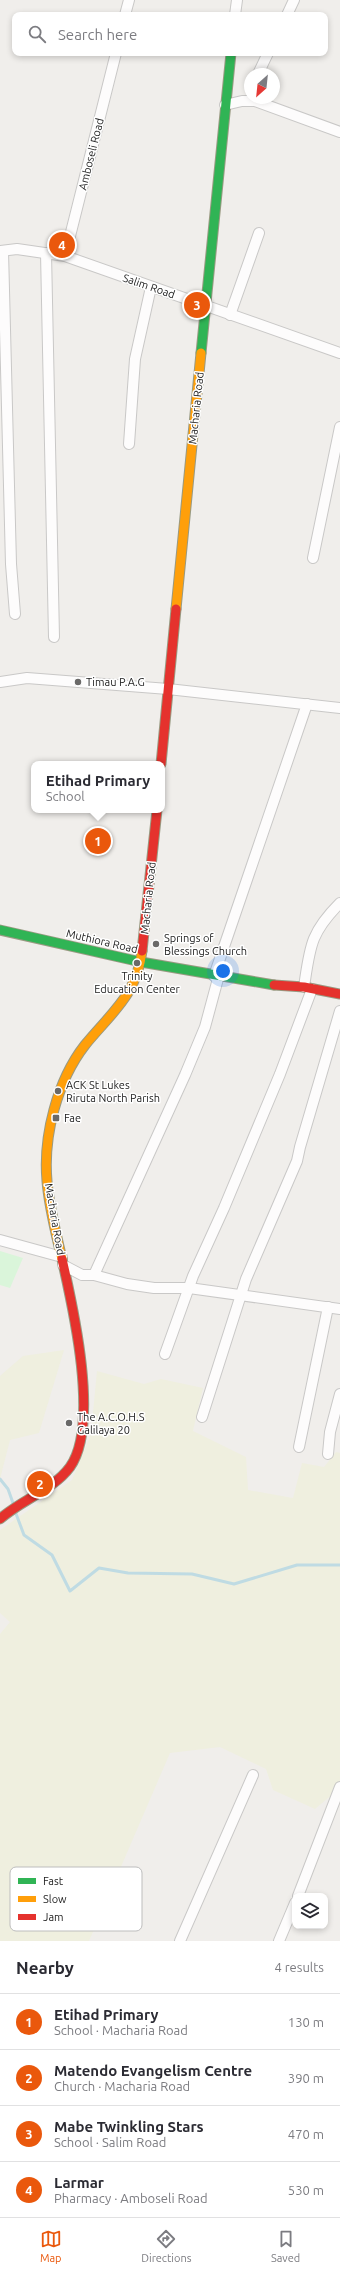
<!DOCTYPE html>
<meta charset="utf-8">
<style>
:root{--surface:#fff;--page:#f7f7f7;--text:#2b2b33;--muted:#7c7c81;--line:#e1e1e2;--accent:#ea580c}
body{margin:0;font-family:Ubuntu,sans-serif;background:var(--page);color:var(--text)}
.controls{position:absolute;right:12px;bottom:12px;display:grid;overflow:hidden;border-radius:8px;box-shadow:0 2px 6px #0003}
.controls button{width:36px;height:36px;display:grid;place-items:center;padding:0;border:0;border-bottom:1px solid var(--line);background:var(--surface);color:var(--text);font:20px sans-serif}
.compass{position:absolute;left:244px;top:68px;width:36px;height:36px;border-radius:50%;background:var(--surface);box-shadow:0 2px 6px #0003;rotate:207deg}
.you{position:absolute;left:223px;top:971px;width:14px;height:14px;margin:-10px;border:3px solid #fff;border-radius:50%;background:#1a73e8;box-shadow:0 0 0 6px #1a73e833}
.badge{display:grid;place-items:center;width:26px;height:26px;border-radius:50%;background:var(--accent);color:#fff;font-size:13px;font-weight:700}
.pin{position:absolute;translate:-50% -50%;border:2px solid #fff;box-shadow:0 1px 4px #0006}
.popup{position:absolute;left:31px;top:761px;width:134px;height:52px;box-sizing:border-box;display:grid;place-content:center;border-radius:8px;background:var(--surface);filter:drop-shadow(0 1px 3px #0005);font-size:13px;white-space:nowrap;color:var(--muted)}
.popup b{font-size:15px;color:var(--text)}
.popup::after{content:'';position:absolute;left:50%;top:100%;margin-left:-8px;border:8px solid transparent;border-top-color:var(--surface)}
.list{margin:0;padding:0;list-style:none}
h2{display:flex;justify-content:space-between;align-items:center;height:52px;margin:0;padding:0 16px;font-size:17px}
h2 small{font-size:13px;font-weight:400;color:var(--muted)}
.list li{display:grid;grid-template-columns:26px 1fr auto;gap:12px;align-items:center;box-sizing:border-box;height:56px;padding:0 16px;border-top:1px solid var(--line)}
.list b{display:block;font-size:15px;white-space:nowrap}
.list p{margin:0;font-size:13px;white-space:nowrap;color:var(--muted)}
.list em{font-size:13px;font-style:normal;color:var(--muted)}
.icon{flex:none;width:22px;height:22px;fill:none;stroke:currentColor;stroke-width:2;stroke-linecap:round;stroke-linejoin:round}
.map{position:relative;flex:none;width:340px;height:1941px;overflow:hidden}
.search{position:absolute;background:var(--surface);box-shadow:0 2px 6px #0003;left:12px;right:12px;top:12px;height:44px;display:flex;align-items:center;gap:10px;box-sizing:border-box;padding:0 14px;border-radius:8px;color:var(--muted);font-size:15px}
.sheet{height:276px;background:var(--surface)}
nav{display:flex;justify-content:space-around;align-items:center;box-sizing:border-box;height:56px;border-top:1px solid var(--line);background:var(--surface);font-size:11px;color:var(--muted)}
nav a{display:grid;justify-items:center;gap:2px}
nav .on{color:var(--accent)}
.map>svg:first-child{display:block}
</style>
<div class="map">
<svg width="340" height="1941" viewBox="0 0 340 1941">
<rect width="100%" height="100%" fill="#f0eeeb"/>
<!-- farmland -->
<g fill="#efefdf">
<polygon points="64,1350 39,1433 10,1440 0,1479 0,1376 23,1356"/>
<polygon points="97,1371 144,1384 161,1379 203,1388 193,1431 246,1457 248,1490 293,1498 302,1463 324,1467 336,1452 340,1453 340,1788 315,1809 273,1790 266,1769 220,1747 170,1753 89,1941 0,1941 0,1634 10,1622 0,1613 0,1530 72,1480 91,1434"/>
</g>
<!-- park -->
<polygon fill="#daf5da" points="0,1251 23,1258 10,1288 0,1285"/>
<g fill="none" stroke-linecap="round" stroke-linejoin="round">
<!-- stream -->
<g stroke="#bfdbe3" stroke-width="3">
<polyline points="0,1479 8,1489 13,1503"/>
<polyline points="15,1511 24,1535 52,1555 70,1591 99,1568 128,1573 192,1574 234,1584 297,1565 340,1565"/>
</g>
<!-- street casing -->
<g stroke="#c9c8c7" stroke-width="12">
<g id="street">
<polyline points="125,15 129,0"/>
<polyline points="235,15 237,0"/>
<polyline points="287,15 294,0"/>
<polyline points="258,74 268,53"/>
<polyline points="225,105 242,101 255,101 340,132"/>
<polyline points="0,251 17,249 65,256 340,353"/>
<polyline points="3,251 11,564 15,614"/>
<polyline points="46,253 54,637"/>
<polyline points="65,256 116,53"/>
<polyline points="230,315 259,233"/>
<polyline points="129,444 135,359 151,287"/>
<polyline points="313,558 340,427"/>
<polyline points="0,682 27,678 168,689 340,708"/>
<polyline points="214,976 307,704"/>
<path d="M304,987C310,947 310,933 340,903"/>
<polyline points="0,1240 62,1257"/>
<polyline points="63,1265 82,1275 94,1275 127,1284 154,1288 189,1288 340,1309"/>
<polyline points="94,1275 185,1075 205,1027 219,975"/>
<polyline points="165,1354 193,1276 224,1208 280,1074 312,989"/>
<polyline points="202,1417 246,1279 297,1161 300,1147 340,1011"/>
<polyline points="299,1447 328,1307"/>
<polyline points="328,1454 330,1432 340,1394"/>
<polyline points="298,1896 340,1787"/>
<polyline points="180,1941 253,1775"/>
<polyline points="279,1941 295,1903"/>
</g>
</g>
<!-- fast casing -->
<g stroke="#999a82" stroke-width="11">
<g id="fast">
<polyline points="201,353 231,53"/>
<polyline points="0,930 141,962 274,985"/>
</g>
</g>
<!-- slow casing -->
<g stroke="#999a82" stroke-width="11">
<g id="slow">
<polyline points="176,609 201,353"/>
<path d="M62,1259C56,1233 49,1207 47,1181C43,1136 57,1081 85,1045C111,1013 137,995 142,951"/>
</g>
</g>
<!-- jam casing -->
<g stroke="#999a82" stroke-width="11">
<g id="jam">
<polyline points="161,764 176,609"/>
<polyline points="142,951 157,810"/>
<polyline points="274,985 304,987 340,994"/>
<path d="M0,1519C21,1500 53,1490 70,1467C100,1425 73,1307 62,1259"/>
</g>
</g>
<!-- street -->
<use href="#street" stroke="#fdfcfc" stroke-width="10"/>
<!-- fast -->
<use href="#fast" stroke="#30b455" stroke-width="9"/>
<!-- slow -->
<use href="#slow" stroke="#ff9f0a" stroke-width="9"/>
<!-- jam -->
<use href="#jam" stroke="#e5322d" stroke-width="9"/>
</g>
<!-- markers -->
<g fill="#6a6968" stroke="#fff" stroke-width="1.5">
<circle cx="78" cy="682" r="4"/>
<circle cx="156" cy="944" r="4"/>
<circle cx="137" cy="963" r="4"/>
<circle cx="58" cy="1091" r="4"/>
<rect x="52" y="1114" width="8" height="8" rx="2"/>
<circle cx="69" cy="1423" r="4"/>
</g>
<g text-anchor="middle" stroke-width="3" stroke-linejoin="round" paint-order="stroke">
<!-- street labels -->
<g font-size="11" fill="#222" stroke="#fff">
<text transform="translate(91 154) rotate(-76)" y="4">Amboseli Road</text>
<text transform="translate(149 286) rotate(19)" y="4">Salim Road</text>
<text transform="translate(196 408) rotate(-84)" y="4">Macharia Road</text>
<text transform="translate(148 898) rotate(-84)" y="4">Macharia Road</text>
<text transform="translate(102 941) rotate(13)" y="4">Muthiora Road</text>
<text transform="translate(55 1219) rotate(80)" y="4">Macharia Road</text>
</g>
<!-- poi labels -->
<g font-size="11" fill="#222" stroke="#fff" text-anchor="start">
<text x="86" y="686">Timau P.A.G</text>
<text x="164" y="942">Springs of<tspan x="164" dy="13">Blessings Church</tspan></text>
<text x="137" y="980" text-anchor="middle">Trinity<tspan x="137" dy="13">Education Center</tspan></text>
<text x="66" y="1089">ACK St Lukes<tspan x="66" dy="13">Riruta North Parish</tspan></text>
<text x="64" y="1122">Fae</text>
<text x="77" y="1421">The A.C.O.H.S<tspan x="77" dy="13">Galilaya 20</tspan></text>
</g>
</g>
<!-- legend -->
<rect x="10" y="1867" width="132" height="64" rx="6" fill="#fff" stroke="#bdbdbd" stroke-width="1"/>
<rect x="18" y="1878" width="18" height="6" fill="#30b455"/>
<rect x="18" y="1896" width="18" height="6" fill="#ff9f0a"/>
<rect x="18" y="1914" width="18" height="6" fill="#e5322d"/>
<g font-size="11" fill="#222">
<text x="43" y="1885">Fast</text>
<text x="43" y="1903">Slow</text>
<text x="43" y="1921">Jam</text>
</g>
</svg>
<div class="controls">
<button><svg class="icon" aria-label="layers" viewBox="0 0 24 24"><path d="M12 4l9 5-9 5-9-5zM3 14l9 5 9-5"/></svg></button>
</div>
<svg class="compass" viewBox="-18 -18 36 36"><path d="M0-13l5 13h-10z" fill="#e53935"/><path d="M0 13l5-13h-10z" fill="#7c7c81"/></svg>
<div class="you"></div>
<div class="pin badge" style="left:98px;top:841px">1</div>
<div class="popup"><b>Etihad Primary</b>School</div>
<div class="pin badge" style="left:40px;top:1484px">2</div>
<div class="pin badge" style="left:197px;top:305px">3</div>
<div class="pin badge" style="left:62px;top:245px">4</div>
<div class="search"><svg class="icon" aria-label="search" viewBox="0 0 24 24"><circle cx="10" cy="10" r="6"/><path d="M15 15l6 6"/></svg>Search here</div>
</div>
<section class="sheet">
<h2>Nearby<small>4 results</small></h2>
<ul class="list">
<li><span class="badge">1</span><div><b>Etihad Primary</b><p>School · Macharia Road</p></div><em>130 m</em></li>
<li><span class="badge">2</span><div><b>Matendo Evangelism Centre</b><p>Church · Macharia Road</p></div><em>390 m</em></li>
<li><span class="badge">3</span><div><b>Mabe Twinkling Stars</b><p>School · Salim Road</p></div><em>470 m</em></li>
<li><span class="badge">4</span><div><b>Larmar</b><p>Pharmacy · Amboseli Road</p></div><em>530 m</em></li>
</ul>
</section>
<nav>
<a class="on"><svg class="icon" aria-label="map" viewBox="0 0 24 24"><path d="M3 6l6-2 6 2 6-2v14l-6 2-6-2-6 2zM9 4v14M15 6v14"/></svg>Map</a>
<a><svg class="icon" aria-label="directions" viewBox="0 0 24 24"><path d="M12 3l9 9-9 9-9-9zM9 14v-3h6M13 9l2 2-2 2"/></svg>Directions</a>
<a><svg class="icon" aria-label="saved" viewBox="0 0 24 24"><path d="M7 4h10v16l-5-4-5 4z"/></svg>Saved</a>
</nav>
